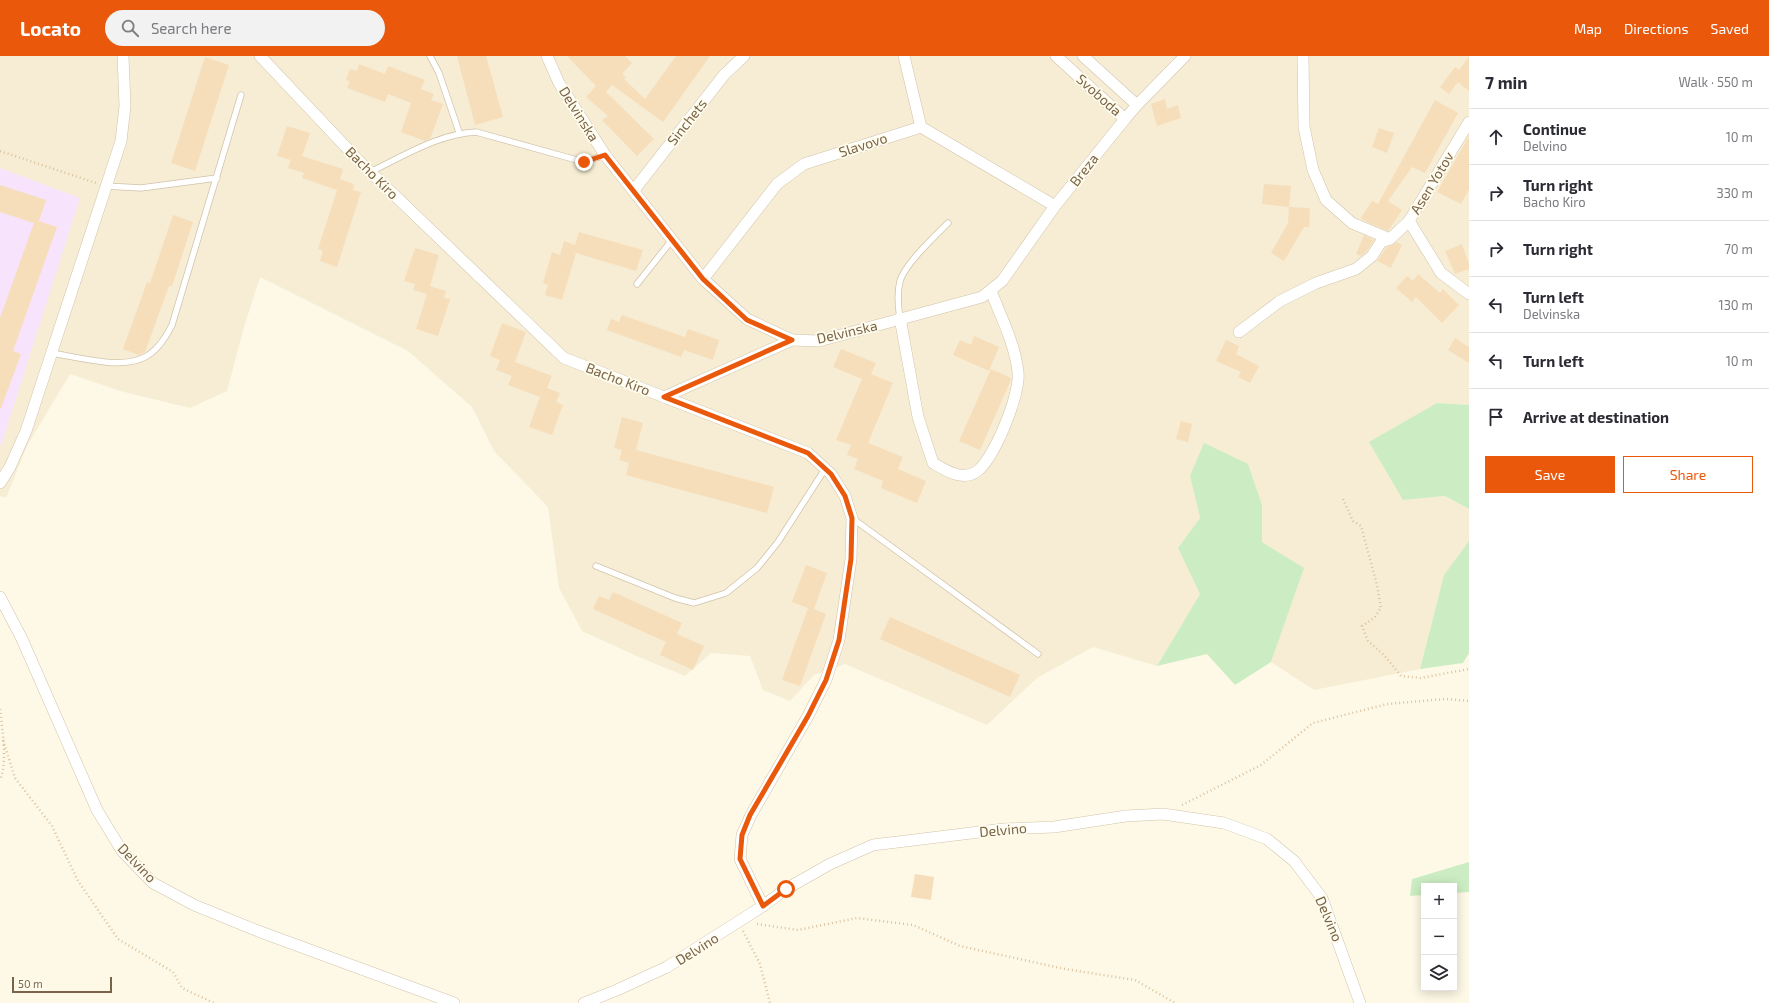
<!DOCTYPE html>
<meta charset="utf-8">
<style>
:root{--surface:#fff;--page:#f2f2f3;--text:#2b2b33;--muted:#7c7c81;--line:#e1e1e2;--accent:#ea580c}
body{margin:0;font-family:"Exo 2",sans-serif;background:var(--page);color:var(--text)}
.controls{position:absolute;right:12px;bottom:12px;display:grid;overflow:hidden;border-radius:0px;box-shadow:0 2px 10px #0003}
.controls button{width:36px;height:36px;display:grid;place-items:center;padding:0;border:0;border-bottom:1px solid var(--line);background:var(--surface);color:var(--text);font:20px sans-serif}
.scale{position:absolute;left:12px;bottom:10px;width:100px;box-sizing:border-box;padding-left:4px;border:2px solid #7a6448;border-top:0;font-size:11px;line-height:14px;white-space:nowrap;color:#7a6448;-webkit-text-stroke:3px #fffcee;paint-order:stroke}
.stop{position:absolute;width:12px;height:12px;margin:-9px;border:3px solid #ea580c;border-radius:50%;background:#fff}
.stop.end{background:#ea580c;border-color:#fff;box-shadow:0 1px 4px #0008}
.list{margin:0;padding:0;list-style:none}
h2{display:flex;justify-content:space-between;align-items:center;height:52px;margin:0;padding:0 16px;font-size:17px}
h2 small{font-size:13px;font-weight:400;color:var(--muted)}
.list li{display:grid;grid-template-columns:26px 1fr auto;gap:12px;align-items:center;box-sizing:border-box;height:56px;padding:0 16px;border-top:1px solid var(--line)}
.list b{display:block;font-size:15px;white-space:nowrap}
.list p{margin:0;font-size:13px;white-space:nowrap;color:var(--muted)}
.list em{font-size:13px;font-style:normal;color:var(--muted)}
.actions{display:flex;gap:8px;padding:12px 16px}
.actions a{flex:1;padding:9px 0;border:1px solid var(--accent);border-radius:0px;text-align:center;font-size:14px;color:var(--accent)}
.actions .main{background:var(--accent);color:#fff}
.icon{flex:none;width:22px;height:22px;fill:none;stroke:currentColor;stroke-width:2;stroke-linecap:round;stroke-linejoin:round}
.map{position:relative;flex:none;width:1469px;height:947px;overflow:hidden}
header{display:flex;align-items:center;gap:24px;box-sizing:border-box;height:56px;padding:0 20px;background:var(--accent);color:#fff}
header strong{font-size:19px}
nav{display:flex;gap:22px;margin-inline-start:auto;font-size:14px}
.search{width:280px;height:36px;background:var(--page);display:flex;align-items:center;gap:10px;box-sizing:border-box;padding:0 14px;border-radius:22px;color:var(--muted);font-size:15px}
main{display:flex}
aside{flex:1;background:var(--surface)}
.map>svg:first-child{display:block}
</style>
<header>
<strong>Locato</strong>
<div class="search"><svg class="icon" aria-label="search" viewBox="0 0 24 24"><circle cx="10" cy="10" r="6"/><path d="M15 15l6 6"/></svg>Search here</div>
<nav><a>Map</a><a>Directions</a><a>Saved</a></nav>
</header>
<main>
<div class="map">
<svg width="1469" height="947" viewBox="0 0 1469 947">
<rect width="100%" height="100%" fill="#fef9e6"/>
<!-- residential -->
<polygon fill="#f6edd4" points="0,0 1469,0 1469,349 1437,347 1403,444 1445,440 1469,453 1469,485 1444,519 1420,613 1314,634 1271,606 1303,512 1262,486 1262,449 1190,420 1200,462 1178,492 1200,538 1157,610 1093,591 1037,622 987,669 845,608 814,619 790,645 763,634 750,600 711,597 685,620 634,599 582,575 559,532 548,451 494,395 472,351 408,295 260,221 244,271 227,335 190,352 120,335 70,318 27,390 6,442 0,440"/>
<!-- education -->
<polygon fill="#f7e3fb" points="0,112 80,142 1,390 0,389"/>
<!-- green -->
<g fill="#ccedc3">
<polygon points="1437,347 1469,349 1469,453 1445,440 1403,444 1369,386"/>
<polygon points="1204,387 1248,408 1262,449 1262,486 1304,512 1271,606 1235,629 1207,598 1157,610 1200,538 1178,492 1200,462 1190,420"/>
<polygon points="1469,485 1469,597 1463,607 1420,613 1444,519"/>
<polygon points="1469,806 1469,836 1454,837 1454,830 1424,830 1424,839 1410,840 1412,823"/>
</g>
<!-- building -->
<g fill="#f6debb">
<polygon points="457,0 486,0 503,61 475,69"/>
<polygon points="567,0 625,0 632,7 622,18 626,21 624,23 645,43 676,0 710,0 663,66 612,29 606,36 654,83 637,100 602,64 608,60 586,41 596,30"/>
<polygon points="205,1 229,9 195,115 171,107"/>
<polygon points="1469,1 1469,35 1458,26 1449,38 1440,31 1455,11 1459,14"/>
<polygon points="359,8 385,18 388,10 425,24 421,33 434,38 431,44 443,48 430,83 425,85 401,76 411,47 388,38 385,46 347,32 350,26 346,24 350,13 357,15"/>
<polygon points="1165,43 1167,53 1178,49 1181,62 1157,70 1151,48"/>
<polygon points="1435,44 1458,57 1425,117 1412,111 1388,145 1402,154 1388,175 1367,166 1361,162 1372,145 1378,148"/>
<polygon points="287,70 310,77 302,100 343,113 340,123 354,128 353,134 361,136 337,211 320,205 323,195 318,193 337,134 302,122 304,117 288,112 291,104 277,100"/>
<polygon points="1379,72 1394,77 1387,97 1372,91"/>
<polygon points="1469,80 1469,133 1461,148 1437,136"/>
<polygon points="1264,128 1291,130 1289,151 1262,148"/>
<polygon points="0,129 46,144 39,165 57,171 13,295 21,298 1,352 0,352 0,262 34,167 0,156"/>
<polygon points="1289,151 1310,152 1309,171 1304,171 1284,205 1271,197 1288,167"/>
<polygon points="173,159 193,166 172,230 169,230 145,296 139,299 123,293 147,226 150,227"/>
<polygon points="579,176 643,194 636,215 576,197 562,244 545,239 548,229 543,227 552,196 560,199 564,185 575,189"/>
<polygon points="1364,179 1374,184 1367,195 1361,200 1356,198"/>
<polygon points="1397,186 1402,189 1391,212 1377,205 1386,192"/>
<polygon points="1462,188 1469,208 1469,213 1455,218 1445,195"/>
<polygon points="415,192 439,199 430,230 446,235 444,242 450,243 438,280 416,273 427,238 413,234 415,228 404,225"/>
<polygon points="1418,218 1440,237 1443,233 1459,249 1442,267 1416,241 1412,246 1396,232 1407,220 1413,225"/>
<polygon points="622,259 685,281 688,273 719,284 713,304 684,294 681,301 607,274 611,263 619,266"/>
<polygon points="502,267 526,276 515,306 552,320 547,332 560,337 556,346 563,349 552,379 529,371 540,341 508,329 512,320 496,314 500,304 490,300"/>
<polygon points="974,280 999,291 989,315 953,299 960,284 971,289"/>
<polygon points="1455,282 1469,291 1469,307 1448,294"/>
<polygon points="1226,284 1239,290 1236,298 1259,310 1250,327 1238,321 1241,316 1216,305"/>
<polygon points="841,293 876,307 871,318 893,327 868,387 903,401 898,413 926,425 917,447 881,432 883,425 854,413 858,403 847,399 851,389 836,384 862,323 833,311"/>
<polygon points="991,313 1011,322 1011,324 980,394 959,385"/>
<polygon points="622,361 643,367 636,394 774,431 767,457 626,419 629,407 619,404 622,394 614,392"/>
<polygon points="1181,365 1192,368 1188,386 1176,383"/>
<polygon points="806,509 827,517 814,553 826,558 800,630 782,624 808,552 792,546"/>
<polygon points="613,536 682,567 677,578 704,590 693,614 660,599 666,586 593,553 599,540 609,544"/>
<polygon points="890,561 1020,619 1010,641 880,583"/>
<polygon points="915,818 934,821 931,844 911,841"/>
</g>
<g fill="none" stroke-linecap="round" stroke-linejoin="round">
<!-- lane casing -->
<g stroke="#d1c3aa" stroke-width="7">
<g id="lane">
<polyline points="430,0 439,17 459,76"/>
<path d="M370,116C404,100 438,78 476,76L584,106L605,99"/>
<polyline points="106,130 141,132 217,122"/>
<polyline points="637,228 672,184"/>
<path d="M900,262C898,250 897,237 900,225C905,208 935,180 948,167"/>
<path d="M51,297C78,301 120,314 145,301C157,295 166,281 172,269L241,39"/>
<polyline points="852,462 1038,598"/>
<polyline points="596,510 675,542 694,547 726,537 757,512 778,486 825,413"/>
</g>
</g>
<!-- street casing -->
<g stroke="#d1c3aa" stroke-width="12">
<g id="street">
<polyline points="260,0 361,107 564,302 808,397 831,418 845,440 852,462 851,503 839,584 826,624 808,660 751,759 742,779 740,803 763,850"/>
<polyline points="547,0 559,27 605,99 703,223 747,263 792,284 819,285 982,241 1002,225 1055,150 1125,63 1137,49 1185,0"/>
<polyline points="904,0 921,71"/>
<polyline points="1056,0 1125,63"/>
<polyline points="1083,0 1137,49"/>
<polyline points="1303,0 1304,71 1313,114 1326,144 1352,167 1390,183"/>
<polyline points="634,134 724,19 744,0"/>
<polyline points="1409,165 1441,217 1469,238"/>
<polyline points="703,223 777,128 804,108 921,71 1055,150"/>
<path d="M900,262L918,361L933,407C945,414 962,425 976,416C994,404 1021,337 1018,316C1015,288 1001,261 991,235"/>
<polyline points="1239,276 1280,245 1316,227 1356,213 1372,200 1381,186 1390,183 1409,165 1469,66"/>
<polyline points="664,341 792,284"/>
<polyline points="0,427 10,411 26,375 121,85 125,50 123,0"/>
<polyline points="0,541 22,583 97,754 122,795 153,827 194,849 258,875 454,947"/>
<polyline points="584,947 617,934 667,911 763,850 786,833 830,808 873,789 1004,773 1054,771 1126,760 1163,758 1224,767 1267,783 1294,805 1322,842 1360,947"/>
</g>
</g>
<!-- path -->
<g stroke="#dbc29e" stroke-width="2.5" stroke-dasharray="1 3" stroke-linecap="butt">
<polyline points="0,95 96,127"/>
<polyline points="1343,443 1353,465 1361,470 1377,529 1381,552 1374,562 1362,570 1368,585 1385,600 1401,620 1421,622 1469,613"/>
<path d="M0,653C2,673 8,705 0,724"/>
<polyline points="3,684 15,722 52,770 78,825 118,883 173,916 182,932 214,947"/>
<polyline points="1182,749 1261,709 1313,667 1387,648 1445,643 1469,645"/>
<polyline points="757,868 798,874 857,862 913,869 960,890 1065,913 1135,924 1175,947"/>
<polyline points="743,875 760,908 770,947"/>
</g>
<!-- lane -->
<use href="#lane" stroke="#fff" stroke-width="5.5"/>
<!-- street -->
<use href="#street" stroke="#fff" stroke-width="11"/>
</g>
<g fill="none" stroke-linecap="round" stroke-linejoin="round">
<!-- route -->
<polyline stroke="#ea580c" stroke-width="5" points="584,106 605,99 703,223 747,264 792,284 664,341 808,397 831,418 845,440 852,462 851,503 839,584 826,624 808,660 750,759 742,779 740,803 763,850 786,833"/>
</g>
<g text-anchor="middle" stroke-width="3.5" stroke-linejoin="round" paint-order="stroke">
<!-- street labels -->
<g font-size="14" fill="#7a6448" stroke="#fffcee">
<text transform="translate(1099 39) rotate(42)" y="5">Svoboda</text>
<text transform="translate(579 58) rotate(58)" y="5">Delvinska</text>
<text transform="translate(687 66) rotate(-52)" y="5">Sinchets</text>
<text transform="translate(863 89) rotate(-18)" y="5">Slavovo</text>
<text transform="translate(1084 114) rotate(-52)" y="5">Breza</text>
<text transform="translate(372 117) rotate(45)" y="5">Bacho Kiro</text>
<text transform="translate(1432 127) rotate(-59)" y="5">Asen Yotov</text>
<text transform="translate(847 276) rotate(-13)" y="5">Delvinska</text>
<text transform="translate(618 323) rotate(21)" y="5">Bacho Kiro</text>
<text transform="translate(1003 774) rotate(-5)" y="5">Delvino</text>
<text transform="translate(137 807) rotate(46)" y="5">Delvino</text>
<text transform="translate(1329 863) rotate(67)" y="5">Delvino</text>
<text transform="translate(697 893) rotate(-32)" y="5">Delvino</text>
</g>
</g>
</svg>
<div class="controls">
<button>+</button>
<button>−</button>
<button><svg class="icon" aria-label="layers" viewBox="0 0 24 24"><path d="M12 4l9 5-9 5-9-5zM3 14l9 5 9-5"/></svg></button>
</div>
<div class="scale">50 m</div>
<div class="stop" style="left:786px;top:833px"></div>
<div class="stop end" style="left:584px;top:106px"></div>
</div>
<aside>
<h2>7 min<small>Walk · 550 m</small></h2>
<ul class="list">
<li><svg class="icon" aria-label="ahead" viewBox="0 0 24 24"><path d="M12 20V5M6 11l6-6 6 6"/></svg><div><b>Continue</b><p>Delvino</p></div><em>10 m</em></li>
<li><svg class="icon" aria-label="right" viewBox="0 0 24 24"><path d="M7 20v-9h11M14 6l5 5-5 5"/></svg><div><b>Turn right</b><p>Bacho Kiro</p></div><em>330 m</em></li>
<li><svg class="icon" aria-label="right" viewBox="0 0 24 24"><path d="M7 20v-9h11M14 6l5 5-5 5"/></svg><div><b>Turn right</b></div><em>70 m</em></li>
<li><svg class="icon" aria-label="left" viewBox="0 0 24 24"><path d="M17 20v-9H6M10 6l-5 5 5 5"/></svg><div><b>Turn left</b><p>Delvinska</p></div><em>130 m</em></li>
<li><svg class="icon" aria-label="left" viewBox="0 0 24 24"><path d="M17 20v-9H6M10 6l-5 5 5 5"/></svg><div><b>Turn left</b></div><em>10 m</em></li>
<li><svg class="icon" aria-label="arrive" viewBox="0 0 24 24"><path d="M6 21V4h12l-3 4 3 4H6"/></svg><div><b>Arrive at destination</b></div></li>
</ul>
<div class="actions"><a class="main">Save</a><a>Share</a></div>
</aside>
</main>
